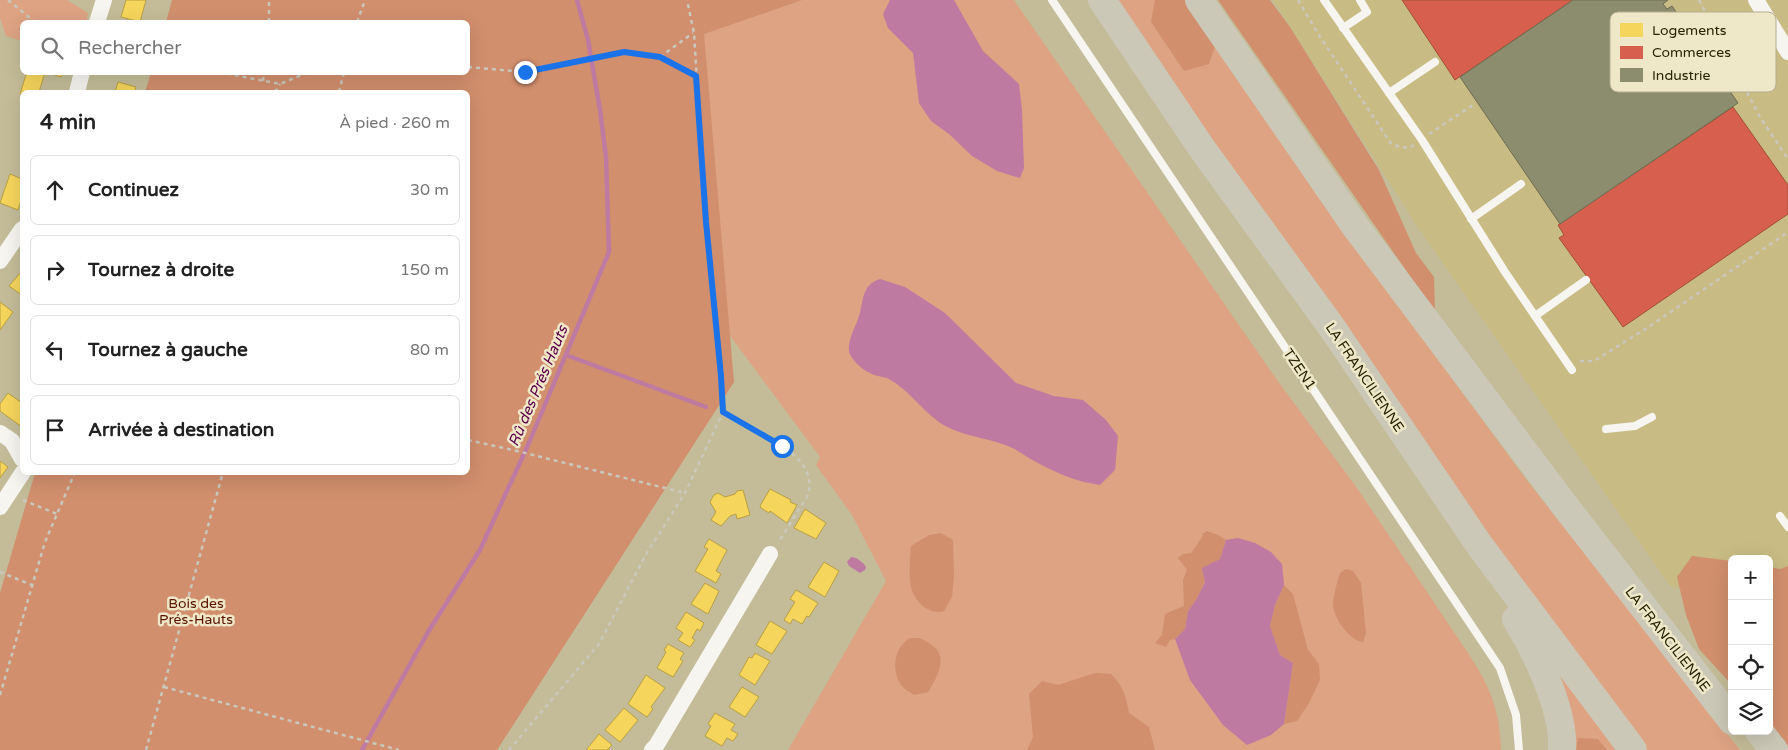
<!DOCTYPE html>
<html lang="fr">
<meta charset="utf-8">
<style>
:root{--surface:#fff;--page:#f6f6f6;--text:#222;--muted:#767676;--line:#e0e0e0}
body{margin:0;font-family:"Varela Round",sans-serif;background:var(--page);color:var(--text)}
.controls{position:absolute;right:15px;bottom:15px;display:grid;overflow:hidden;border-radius:8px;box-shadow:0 5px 20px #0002}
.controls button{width:45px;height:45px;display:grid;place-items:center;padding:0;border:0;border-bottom:1px solid var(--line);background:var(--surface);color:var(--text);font:25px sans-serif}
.stop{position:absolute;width:15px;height:15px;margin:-11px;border:4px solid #1a73e8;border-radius:50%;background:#fff}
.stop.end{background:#1a73e8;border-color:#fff;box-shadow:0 1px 5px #0008}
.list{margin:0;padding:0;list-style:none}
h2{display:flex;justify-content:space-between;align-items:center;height:65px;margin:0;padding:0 20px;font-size:21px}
h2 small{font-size:16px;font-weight:400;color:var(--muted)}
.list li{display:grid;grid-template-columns:32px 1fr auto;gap:15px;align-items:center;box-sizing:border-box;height:70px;margin:0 10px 10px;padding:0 10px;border:1px solid var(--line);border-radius:8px}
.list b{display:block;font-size:19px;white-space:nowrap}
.list em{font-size:16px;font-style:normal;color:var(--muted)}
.icon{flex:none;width:28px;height:28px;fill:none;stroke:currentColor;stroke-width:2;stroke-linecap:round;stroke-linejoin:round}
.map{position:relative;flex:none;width:1788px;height:750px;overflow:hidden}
.search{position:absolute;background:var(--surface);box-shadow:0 5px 20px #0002;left:20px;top:20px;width:450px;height:55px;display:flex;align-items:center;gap:12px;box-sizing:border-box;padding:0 18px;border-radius:8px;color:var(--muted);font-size:19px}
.panel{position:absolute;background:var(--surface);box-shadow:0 5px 20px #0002;left:20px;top:90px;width:450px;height:385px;border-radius:8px}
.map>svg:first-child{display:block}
</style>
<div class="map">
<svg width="1788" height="750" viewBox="0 0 1788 750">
<rect width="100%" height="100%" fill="#c4bc98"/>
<!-- built -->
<polygon fill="#c8bb83" points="1273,0 1788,0 1788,593 1769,596 1769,559 1732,559 1732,593 1671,587 1421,232"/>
<!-- green -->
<g fill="#dda383">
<polygon points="0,0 67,0 88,13 86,22 22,22 22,41 6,36 0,18"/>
<path d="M796,0H1014L1277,380L1357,488L1468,653C1490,687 1500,709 1501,750H788L886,581L852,515L816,465L820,457L728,333L695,36Z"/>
<polygon points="1114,0 1186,0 1399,306 1525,478 1740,750 1646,750 1463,501"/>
<polygon points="1553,664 1621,750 1569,750"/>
</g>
<!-- forest -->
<g fill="#d18f6d">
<polygon points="172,0 802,0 704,34 734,382 497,750 0,750 0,593 35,473 468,472 468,92 145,92 151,73 468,72 468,22 166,22"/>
<polygon points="1155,0 1186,0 1216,43 1209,64 1184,71 1151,22"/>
<polygon points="1218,0 1270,0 1290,27 1379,170 1416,253 1434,277 1435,312"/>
<polygon points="1207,531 1218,535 1226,540 1220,559 1203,568 1205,581 1196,600 1188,611 1185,629 1175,639 1170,640 1166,647 1155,643 1162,635 1165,614 1184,606 1183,580 1187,570 1178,558 1183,554 1191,553 1203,536 1202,534"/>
<path d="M941,533L953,540L954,576L952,597L944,611C931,615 918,605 913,593C908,583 910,558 911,546L929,535Z"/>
<polygon points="1692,556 1732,561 1732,685 1699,649 1686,615 1677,577"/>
<polygon points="1788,566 1788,746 1769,726 1769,567 1780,569"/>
<path d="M1346,569L1353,571L1361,583L1366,633L1363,642C1350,641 1333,618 1333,604C1334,594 1337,582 1340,573Z"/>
<polygon points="1284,585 1293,594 1308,650 1319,664 1320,680 1309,703 1297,721 1284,724 1293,663 1280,655 1270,626 1275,605"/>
<path d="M910,638C921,638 922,638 932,645C949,657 937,678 928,692L914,695C910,692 904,689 901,685C891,669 894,647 910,638Z"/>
<path d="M1095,673L1111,674C1123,686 1126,696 1129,713L1149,727L1155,750H1027L1033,737L1029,694L1042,681L1058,685Z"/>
<polygon points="1578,738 1598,739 1607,750 1576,750"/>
</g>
<!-- water -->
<g fill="#be7aa0">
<polygon points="890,0 954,0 983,51 1019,84 1022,110 1024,168 1020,178 997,171 972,156 949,134 931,121 919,103 913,53 888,28 883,14"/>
<path d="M880,279L905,287L945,313L1016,383L1054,396L1083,400L1106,420L1118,436L1115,470L1100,485C1077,482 1056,473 1036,462C1025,456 1014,447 1002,444C980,436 954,435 935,419C919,406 907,389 889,379C885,377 881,377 878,376C868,374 856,365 851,356C844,345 856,327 859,316C864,301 861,285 880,279Z"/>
<polygon points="1238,538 1255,543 1271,552 1282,564 1284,585 1275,605 1270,626 1280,655 1293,663 1284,724 1271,735 1247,745 1223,725 1190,680 1175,639 1185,629 1188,611 1196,600 1205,582 1202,568 1220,559 1226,540"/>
<path d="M851,557C856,557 863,562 866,567L865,570L860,573L849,566L847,562Z"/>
</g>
<!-- homes -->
<g fill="#f6d55c" stroke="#b8a042">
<polygon points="126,0 146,0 140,22 121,17"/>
<polygon points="27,72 45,72 39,92 22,92 22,95 20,94"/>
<polygon points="46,72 63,72 61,77"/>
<polygon points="118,82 136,87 134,92 115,92"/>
<polygon points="10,174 22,179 22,197 18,210 0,203"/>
<polygon points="22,271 22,295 9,286"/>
<polygon points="0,302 13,312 0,330"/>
<polygon points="8,393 22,403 22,427 0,411 0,404"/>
<polygon points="0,461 8,467 0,478"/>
<polygon points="770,489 791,500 790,502 797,505 787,523 770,511 769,513 761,508 760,506"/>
<polygon points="743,490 750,515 737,519 736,514 730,516 721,526 711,520 716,512 710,502 714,495 718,493 725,497 735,494 737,491"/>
<polygon points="805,509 826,523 816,539 794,528"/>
<polygon points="709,539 727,550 716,571 721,574 716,583 695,571 708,549 704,547"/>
<polygon points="824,562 839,571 825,597 808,587"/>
<polygon points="705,583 719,591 708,614 691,604"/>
<polygon points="796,590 818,603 809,617 807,616 802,624 793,619 790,624 784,620 795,602 790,599"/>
<polygon points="686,612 704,623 700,631 697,629 692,638 695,640 690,647 678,640 683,633 676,628"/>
<polygon points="770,621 787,631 772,654 756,645"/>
<polygon points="668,644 684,653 680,659 683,661 673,677 657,668 666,652 664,650"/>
<polygon points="755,653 770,661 755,685 739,675 749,657 752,658"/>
<polygon points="646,675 665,688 651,707 653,709 647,717 628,704"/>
<polygon points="742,687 759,697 745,717 729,707"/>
<polygon points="624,708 638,720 620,742 605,730"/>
<polygon points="715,713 735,724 731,730 738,734 733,741 727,738 722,746 705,736 711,726 708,724"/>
<polygon points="599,734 612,745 607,750 586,750"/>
</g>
<!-- shops -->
<g fill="#d6604d" stroke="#a24e38">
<polygon points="1402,0 1573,0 1455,80"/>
<polygon points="1733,107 1788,185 1788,214 1623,327 1559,238 1564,235 1558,225"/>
</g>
<!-- industry -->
<polygon fill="#8c8c6e" stroke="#6e6c4f" points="1573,0 1668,0 1663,4 1667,9 1672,6 1738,103 1560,224 1460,77"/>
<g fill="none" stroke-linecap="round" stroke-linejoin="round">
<!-- stream -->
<g stroke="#be7aa0" stroke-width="4.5">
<polyline points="566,355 706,407"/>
<polyline points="362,750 428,632 480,550 528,445 609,252 606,157 600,110 588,40 577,0"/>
</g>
<!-- path -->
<g stroke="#cac7bc" stroke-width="2.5" stroke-dasharray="4 4" stroke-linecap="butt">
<polyline points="8,0 35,22"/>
<polyline points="1298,0 1317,32 1392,145 1408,148 1414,145"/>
<polyline points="1699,0 1760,117 1788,159"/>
<polyline points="269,22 269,0"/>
<polyline points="357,22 365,0"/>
<polyline points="660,57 693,33"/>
<polyline points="468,67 525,72 624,52 660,57 696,76"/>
<polyline points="219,72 280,84 309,72"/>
<polyline points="263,81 264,72"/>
<polyline points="275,92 280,84"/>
<polyline points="339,92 344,72"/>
<polyline points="1429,134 1473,105"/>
<polyline points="1580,361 1594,361 1650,326 1788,232"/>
<path d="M723,412L790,452C804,463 813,476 808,495L778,543"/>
<polyline points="468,440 517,451 685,493"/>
<polyline points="23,500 57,514"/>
<polyline points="0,572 32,585"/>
<polyline points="164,687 399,750"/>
<polyline points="0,695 45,542 75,472"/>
<polyline points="146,750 223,472"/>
<polyline points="509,750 599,644 645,556 685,493 723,412 721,376 706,222 694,33 687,0"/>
</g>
<!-- lane -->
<g stroke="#f6f5f0" stroke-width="8">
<polyline points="1052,0 1500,668 1516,715 1519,750"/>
<polyline points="1324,0 1422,140 1505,272 1572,370"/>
<polyline points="1343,28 1367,12 1360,0"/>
<polyline points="1389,93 1435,62"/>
<polyline points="1471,219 1521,184"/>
<polyline points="1535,316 1586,280"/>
<polyline points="1606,429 1635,426 1652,417"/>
<polyline points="1780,516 1788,527"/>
</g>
<!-- street -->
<g stroke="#f6f5f0" stroke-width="16">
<polyline points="1756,0 1788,52"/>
<polyline points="97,22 104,0"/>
<polyline points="77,92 82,72"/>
<polyline points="0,261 22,229"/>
<polyline points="0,433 12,441 22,459"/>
<polyline points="0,507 23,472"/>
<polyline points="652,750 656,746 770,554"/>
</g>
<!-- highway -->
<g stroke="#ccc8b7" stroke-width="28">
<polyline points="1102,0 1203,150 1333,329 1480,546 1633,750"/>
<polyline points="1199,0 1355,226 1562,502 1732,721"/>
<path d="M1516,619C1536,651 1565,712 1562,750"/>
<polyline points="1759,731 1774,750"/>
</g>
</g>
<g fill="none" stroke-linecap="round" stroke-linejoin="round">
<!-- route -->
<polyline stroke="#1a73e8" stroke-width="6" points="525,72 624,52 660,57 696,76 706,222 721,376 723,412 782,446"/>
</g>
<g text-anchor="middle" stroke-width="5" stroke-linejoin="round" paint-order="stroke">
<!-- street labels -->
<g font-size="14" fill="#282307" stroke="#efe8c8">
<text transform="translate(1300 369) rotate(56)" y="5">TZEN1</text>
<text transform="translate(1365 377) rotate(56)" y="5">LA FRANCILIENNE</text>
<text transform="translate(1668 639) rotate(52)" y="5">LA FRANCILIENNE</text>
</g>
<!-- park labels -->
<g font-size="14" fill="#5c1400" stroke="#efe8c8">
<text x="196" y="608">Bois des<tspan x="196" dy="16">Prés-Hauts</tspan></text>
</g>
<!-- water labels -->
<g font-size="15" font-style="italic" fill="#5c004c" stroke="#efe8c8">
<text transform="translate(538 386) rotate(-67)" y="5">Rû des Prés Hauts</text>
</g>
</g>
<!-- legend -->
<rect x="1610" y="12" width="166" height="80" rx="8" fill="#efe8c8" stroke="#b3ad8e" stroke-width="1"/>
<rect x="1620" y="23" width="23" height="14" fill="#f6d55c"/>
<rect x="1620" y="46" width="23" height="13" fill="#d6604d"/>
<rect x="1620" y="68" width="23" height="14" fill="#8c8c6e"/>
<g font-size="14" fill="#282307">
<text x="1652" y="35">Logements</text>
<text x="1652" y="57">Commerces</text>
<text x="1652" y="80">Industrie</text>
</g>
</svg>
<div class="controls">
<button>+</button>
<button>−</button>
<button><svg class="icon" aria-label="locate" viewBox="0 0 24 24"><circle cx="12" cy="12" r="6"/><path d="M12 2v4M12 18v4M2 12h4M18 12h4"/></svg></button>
<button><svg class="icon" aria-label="layers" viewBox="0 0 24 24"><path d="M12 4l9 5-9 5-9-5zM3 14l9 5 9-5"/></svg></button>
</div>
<div class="stop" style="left:782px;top:446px"></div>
<div class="stop end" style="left:525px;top:72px"></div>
<div class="search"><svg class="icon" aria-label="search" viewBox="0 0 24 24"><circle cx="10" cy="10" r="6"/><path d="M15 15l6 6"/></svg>Rechercher</div>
<section class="panel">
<h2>4 min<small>À pied · 260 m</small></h2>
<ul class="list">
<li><svg class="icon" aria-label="ahead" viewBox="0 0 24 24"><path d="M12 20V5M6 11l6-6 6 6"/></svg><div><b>Continuez</b></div><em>30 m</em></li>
<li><svg class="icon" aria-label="right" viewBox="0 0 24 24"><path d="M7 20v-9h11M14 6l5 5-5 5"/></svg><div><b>Tournez à droite</b></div><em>150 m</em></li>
<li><svg class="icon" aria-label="left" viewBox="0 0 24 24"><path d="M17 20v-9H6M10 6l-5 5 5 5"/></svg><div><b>Tournez à gauche</b></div><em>80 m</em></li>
<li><svg class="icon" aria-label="arrive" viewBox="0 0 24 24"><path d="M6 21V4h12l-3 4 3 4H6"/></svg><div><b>Arrivée à destination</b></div></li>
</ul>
</section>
</div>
